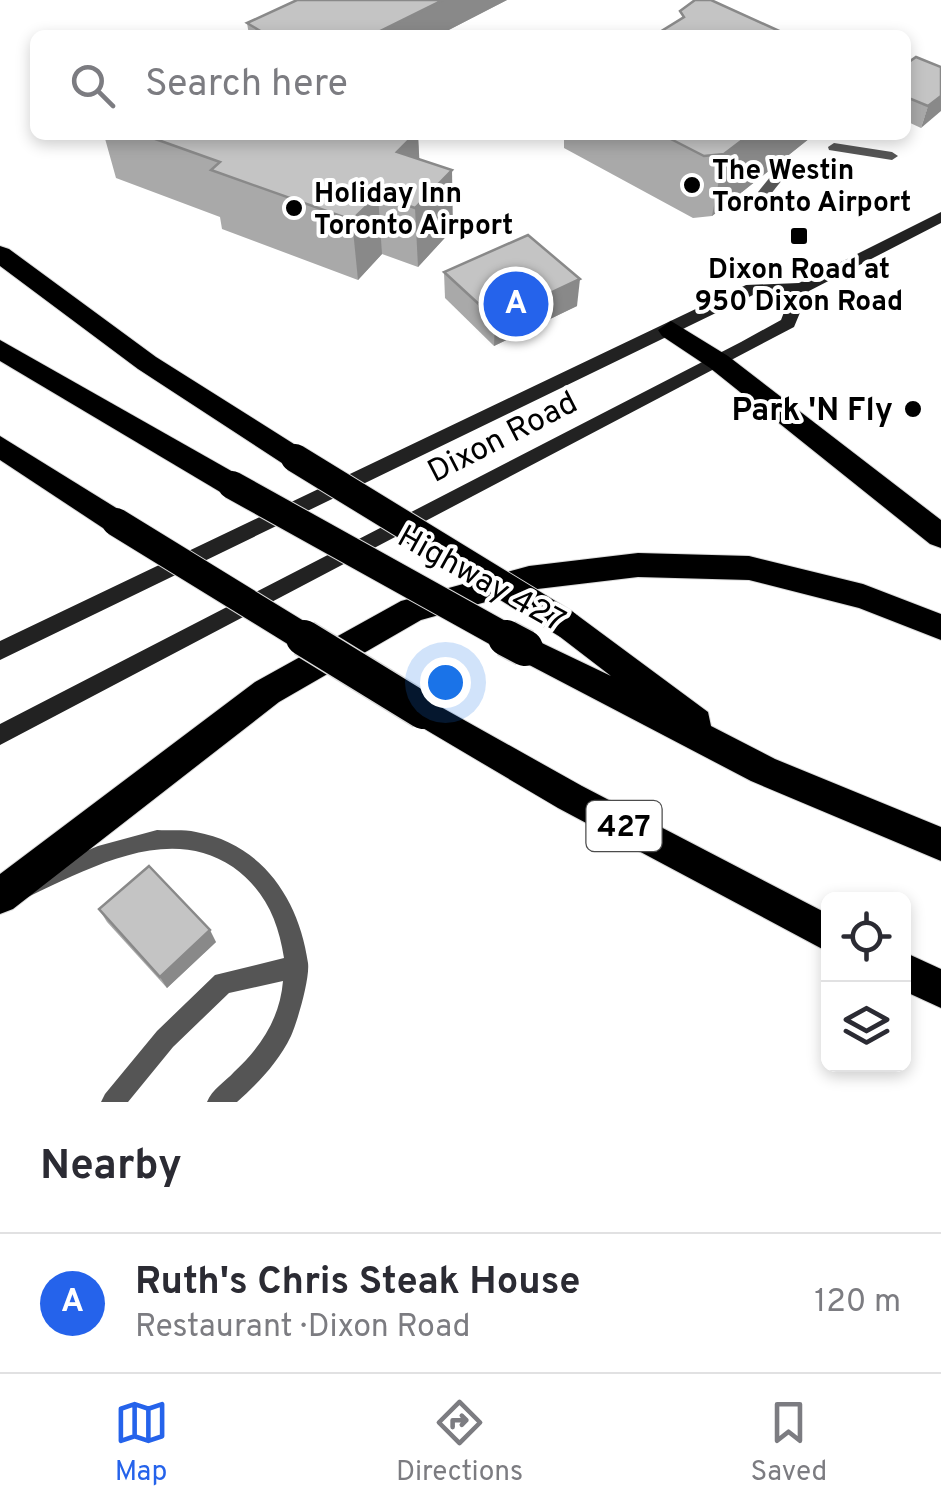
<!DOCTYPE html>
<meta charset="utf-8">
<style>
:root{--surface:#fff;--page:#f7f7f7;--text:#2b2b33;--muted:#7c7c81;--line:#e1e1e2;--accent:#2563eb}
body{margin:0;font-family:Overpass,sans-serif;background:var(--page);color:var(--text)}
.controls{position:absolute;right:30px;bottom:30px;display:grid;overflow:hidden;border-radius:15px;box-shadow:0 5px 15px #0003}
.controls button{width:90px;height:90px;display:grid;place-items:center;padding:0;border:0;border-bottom:2px solid var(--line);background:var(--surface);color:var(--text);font:50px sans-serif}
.you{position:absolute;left:445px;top:682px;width:35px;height:35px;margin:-25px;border:8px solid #fff;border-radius:50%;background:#1a73e8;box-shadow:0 0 0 15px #1a73e833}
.badge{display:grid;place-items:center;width:65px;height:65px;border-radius:50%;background:var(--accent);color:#fff;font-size:32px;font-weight:700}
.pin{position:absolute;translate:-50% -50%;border:5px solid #fff;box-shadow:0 2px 10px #0006}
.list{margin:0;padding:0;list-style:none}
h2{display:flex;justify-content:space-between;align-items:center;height:130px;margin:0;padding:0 40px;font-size:42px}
h2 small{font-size:32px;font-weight:400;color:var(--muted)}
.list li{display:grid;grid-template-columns:65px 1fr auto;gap:30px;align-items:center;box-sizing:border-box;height:140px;padding:0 40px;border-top:2px solid var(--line)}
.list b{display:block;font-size:38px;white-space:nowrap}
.list p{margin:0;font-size:32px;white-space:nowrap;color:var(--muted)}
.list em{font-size:32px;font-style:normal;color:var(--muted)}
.icon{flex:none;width:55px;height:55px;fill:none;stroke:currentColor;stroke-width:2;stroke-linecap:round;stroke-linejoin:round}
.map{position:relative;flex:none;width:941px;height:1102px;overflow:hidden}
.search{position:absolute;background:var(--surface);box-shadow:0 5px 15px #0003;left:30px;right:30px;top:30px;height:110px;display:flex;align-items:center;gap:25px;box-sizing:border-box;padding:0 35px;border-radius:15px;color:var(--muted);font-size:38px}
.sheet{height:270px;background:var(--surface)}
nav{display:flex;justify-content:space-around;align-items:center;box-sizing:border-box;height:140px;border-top:2px solid var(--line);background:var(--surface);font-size:28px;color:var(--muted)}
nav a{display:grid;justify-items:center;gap:5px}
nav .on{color:var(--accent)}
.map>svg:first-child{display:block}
</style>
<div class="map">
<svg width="941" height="1102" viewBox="0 0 941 1102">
<rect width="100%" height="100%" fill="#fff"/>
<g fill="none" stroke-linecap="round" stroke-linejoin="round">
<!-- highway casing -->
<g stroke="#dbdbdb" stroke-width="2">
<g id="highway">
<polygon points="0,246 9,249 156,357 305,451 309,458 305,465 295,468 285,465 138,369 0,266"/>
<polygon points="671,321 728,356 941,520 941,548 930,544 710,368 662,336 658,330"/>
<polygon points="0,340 242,477 246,485 242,493 232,496 222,493 0,361"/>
<polygon points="0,436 126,514 131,522 126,530 116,533 106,530 0,460"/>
<polygon points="638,553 749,556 863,584 941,614 941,640 859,608 749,580 638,577 529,590 421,620 279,702 13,909 0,914 0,874 255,682 401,601 529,566"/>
<polygon points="566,611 577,615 708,712 711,726 775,759 941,827 941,861 751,781 514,657 509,648 514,639 525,635 611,676 555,633 550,624 555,615"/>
<polygon points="423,697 582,786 828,914 828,952 558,808 411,721 406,711 411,701"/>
<polygon points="904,952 941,969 941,1008 904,991"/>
</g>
</g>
<!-- lane -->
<g fill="#555" fill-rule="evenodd">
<polygon points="834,143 892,152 898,156 892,160 829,150 828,147"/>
<polygon points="784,165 789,166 791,169 770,195 760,195 758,192 779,166"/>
<path d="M157,830C169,831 183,829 196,832C262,844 299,899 308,963C310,978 298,1020 291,1036C278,1063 258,1083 237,1102H207C212,1089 225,1082 234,1072C261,1047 280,1018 283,981L229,993L173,1047L128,1102H101L105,1094L157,1031L215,975L284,958C278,920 265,890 233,867C160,817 68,882 0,909V888L98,846Z"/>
</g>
<!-- secondary -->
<polygon fill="#222" fill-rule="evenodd" points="941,212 941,223 809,291 794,327 0,745 0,724 741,342 781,320 791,294 755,294 0,660 0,641 746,285 799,283"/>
<!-- highway -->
<use href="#highway" fill="#000" fill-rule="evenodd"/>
<!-- highway-bridge-far1 casing -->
<g stroke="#dbdbdb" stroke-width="30" stroke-linecap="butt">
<g id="highway-bridge-far1">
<polyline points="295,458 566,624"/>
<polyline points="232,485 511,640"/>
<polyline points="116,522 308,640"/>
</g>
</g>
<!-- highway-bridge casing -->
<g stroke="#dbdbdb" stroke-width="39" stroke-linecap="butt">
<g id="highway-bridge">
<polyline points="304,638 423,711"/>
<polyline points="506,638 525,648"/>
</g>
</g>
<!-- highway-bridge-far1 -->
<use href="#highway-bridge-far1" stroke="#000" stroke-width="28"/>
<!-- highway-bridge -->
<use href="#highway-bridge" stroke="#000" stroke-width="36"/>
</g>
<!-- wall -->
<g fill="#a9a9a9">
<polygon points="297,0 507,0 439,35 249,35 247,23"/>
<polygon points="906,64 941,67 921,128 906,121"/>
<polygon points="104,135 418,135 419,160 453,229 418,267 382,254 358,280 222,229 220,217 116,178"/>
<polygon points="564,135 861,135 860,137 810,138 712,216 693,218 564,148"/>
<polygon points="444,272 577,306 494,346 445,298"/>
<polygon points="99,909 216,942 167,988 107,922"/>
</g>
<!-- shaded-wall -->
<g fill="#898989">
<polygon points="443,0 507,0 439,35 372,35"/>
<polygon points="941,96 941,111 921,128 928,106"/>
<polygon points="414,135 418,135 421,189 397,152"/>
<polygon points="749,135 811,135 810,138 712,216 724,154"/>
<polygon points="452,170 453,229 418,267 415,208"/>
<polygon points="378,195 382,254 358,280 352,220"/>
<polygon points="580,279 577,306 494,346 495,319"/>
<polygon points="210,930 216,942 167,988 160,977"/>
</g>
<!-- building -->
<g fill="#c4c4c4" stroke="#898989" stroke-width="2.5">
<polygon points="297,0 443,0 372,35 267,35 247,23"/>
<polygon points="695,0 711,0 788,35 655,35 684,17 680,11"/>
<polygon points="916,57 941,67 941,96 928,106 906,97 906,64"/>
<polygon points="144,135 414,135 397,152 452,170 415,208 378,195 352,220 211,170 220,162"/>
<polygon points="663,135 749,135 724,154 704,156"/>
<polygon points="528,235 580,279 495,319 444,272"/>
<polygon points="149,866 210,930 160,977 99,909"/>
</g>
<!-- markers -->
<g fill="#000" stroke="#fff" stroke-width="4">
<circle cx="692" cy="185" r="10"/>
<circle cx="294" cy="208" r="10"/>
<rect x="789" y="226" width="20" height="20" rx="5"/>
<circle cx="913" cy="409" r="10"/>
</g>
<g text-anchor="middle" stroke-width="8" stroke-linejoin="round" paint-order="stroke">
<!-- far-poi labels -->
<g font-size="28" font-weight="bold" fill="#000" stroke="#fff" text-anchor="start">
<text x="712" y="179">The Westin<tspan x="712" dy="32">Toronto Airport</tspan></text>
<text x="314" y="202">Holiday Inn<tspan x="314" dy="32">Toronto Airport</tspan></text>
<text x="799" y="278" text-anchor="middle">Dixon Road at<tspan x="799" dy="32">950 Dixon Road</tspan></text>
</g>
<!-- shield labels -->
<rect fill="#fff" stroke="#4c4c4c" stroke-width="2.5" x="586.5" y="801" width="75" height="50" rx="8"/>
<g font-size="30" font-weight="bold" fill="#000">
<text x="624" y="836">427</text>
</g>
<!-- poi labels -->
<g font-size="32" font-weight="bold" fill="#000" stroke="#fff" text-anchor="end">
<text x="893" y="420">Park 'N Fly</text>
</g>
<!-- street labels -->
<g font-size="32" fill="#000" stroke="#fff">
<text transform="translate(502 436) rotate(-27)" y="11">Dixon Road</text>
<text transform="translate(482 578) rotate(29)" y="11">Highway 427</text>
</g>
</g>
</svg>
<div class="controls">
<button><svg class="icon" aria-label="locate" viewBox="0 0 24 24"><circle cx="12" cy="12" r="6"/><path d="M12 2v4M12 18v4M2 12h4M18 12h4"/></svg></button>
<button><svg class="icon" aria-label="layers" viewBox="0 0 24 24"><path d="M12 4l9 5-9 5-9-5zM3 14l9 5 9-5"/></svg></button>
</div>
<div class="you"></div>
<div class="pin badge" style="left:516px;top:304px">A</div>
<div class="search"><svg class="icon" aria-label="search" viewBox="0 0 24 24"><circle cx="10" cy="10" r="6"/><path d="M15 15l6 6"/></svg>Search here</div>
</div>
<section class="sheet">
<h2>Nearby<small></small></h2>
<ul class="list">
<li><span class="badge">A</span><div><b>Ruth's Chris Steak House</b><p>Restaurant · Dixon Road</p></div><em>120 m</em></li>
</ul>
</section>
<nav>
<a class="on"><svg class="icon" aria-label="map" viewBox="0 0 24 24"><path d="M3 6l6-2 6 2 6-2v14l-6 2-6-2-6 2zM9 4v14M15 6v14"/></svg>Map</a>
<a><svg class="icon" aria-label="directions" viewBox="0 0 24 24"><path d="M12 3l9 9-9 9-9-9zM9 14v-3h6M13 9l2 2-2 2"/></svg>Directions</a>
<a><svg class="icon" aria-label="saved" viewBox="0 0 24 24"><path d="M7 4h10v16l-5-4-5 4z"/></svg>Saved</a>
</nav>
